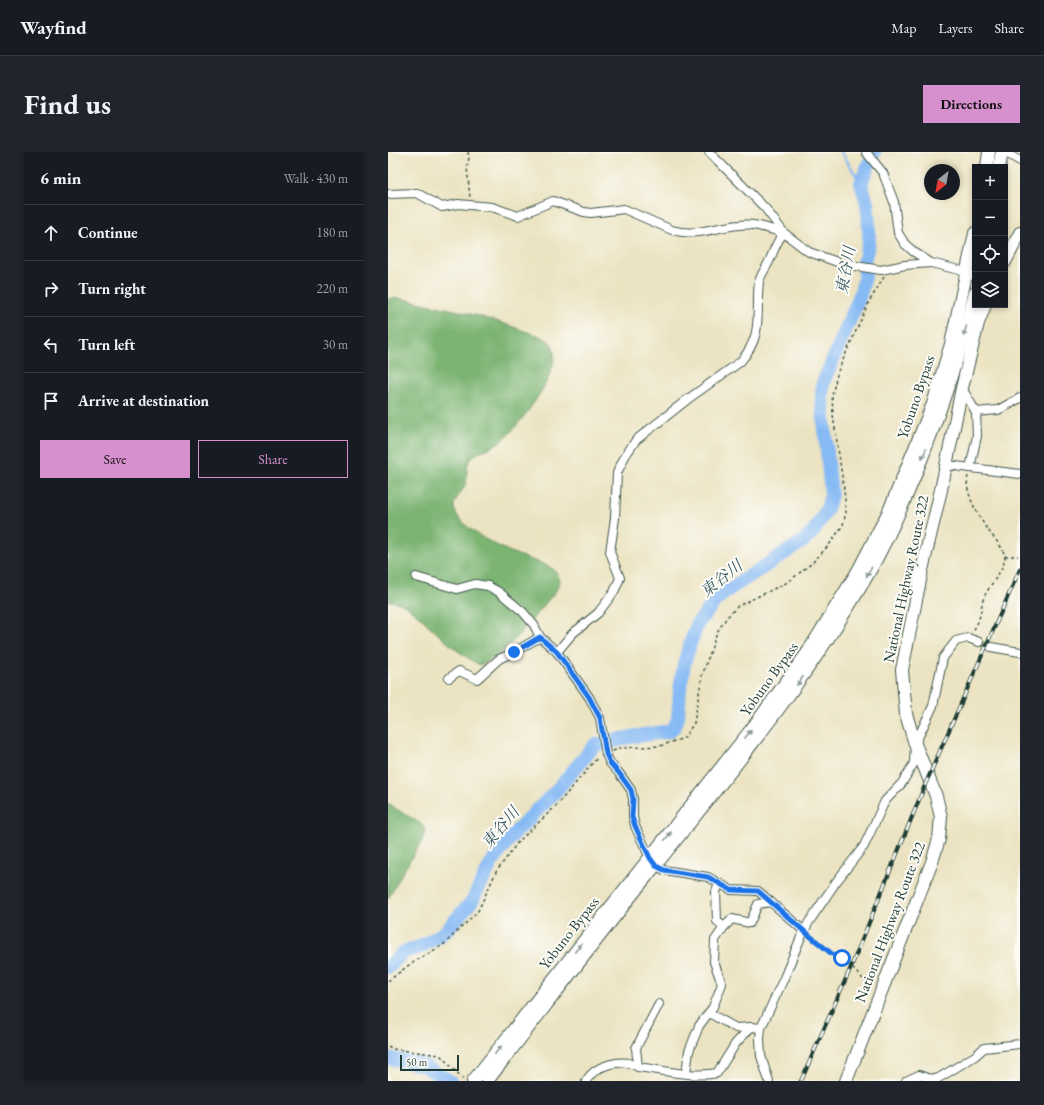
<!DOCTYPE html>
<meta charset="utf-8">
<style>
:root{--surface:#171b24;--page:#20242c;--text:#f1f3f6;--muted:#9ea1a6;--line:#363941;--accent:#d690ce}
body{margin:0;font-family:"EB Garamond","Noto Serif JP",serif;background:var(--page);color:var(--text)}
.controls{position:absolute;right:12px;top:12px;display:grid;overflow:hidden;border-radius:0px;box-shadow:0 2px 6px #0003}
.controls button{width:36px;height:36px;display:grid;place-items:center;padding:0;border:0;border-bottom:1px solid var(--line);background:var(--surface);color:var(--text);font:20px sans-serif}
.compass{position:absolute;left:536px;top:12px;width:36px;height:36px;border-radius:50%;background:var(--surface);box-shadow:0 2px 6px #0003;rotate:211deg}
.scale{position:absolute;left:12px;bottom:10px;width:59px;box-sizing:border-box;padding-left:4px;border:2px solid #1f3d34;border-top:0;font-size:11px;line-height:14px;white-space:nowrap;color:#1f3d34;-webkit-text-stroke:3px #fdfcf7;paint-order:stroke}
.stop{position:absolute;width:12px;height:12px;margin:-9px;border:3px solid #1a73e8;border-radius:50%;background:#fff}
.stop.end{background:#1a73e8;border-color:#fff;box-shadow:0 1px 4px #0008}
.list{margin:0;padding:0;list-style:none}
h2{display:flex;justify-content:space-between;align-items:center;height:52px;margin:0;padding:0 16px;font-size:17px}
h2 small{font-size:13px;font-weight:400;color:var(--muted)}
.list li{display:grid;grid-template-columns:26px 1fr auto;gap:12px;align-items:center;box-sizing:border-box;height:56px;padding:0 16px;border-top:1px solid var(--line)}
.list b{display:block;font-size:15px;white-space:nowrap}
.list em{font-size:13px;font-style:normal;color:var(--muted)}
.actions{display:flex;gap:8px;padding:12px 16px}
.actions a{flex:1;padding:9px 0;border:1px solid var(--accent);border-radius:0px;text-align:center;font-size:14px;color:var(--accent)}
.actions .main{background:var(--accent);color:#111}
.icon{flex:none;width:22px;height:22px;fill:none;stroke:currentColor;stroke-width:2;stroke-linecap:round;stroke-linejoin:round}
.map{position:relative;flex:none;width:632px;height:929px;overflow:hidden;border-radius:0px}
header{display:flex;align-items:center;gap:24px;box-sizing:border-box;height:56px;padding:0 20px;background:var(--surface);border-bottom:1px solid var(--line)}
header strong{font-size:19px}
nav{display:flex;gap:22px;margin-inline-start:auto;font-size:14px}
.intro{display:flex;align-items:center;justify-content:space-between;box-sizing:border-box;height:96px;padding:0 24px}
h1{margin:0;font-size:28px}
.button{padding:10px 18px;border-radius:0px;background:var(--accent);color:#111;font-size:14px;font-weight:700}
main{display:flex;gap:24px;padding:0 24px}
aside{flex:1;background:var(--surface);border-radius:0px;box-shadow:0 2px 6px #0003}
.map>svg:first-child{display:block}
</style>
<header>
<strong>Wayfind</strong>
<nav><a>Map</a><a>Layers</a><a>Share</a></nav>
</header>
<div class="intro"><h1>Find us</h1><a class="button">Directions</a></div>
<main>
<aside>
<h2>6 min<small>Walk · 430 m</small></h2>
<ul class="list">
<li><svg class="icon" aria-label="ahead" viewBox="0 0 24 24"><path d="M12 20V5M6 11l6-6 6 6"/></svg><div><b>Continue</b></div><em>180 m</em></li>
<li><svg class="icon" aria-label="right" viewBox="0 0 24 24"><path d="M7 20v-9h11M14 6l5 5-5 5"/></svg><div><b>Turn right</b></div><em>220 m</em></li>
<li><svg class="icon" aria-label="left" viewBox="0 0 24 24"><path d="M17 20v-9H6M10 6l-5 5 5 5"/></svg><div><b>Turn left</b></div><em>30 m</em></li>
<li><svg class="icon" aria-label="arrive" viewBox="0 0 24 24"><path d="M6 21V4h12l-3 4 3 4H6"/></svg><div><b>Arrive at destination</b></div></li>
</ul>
<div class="actions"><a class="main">Save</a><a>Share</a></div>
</aside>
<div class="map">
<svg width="632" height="929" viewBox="0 0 632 929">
<rect width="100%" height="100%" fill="#fdfcf7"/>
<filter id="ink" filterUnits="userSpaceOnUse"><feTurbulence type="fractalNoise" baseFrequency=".025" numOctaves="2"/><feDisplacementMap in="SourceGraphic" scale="8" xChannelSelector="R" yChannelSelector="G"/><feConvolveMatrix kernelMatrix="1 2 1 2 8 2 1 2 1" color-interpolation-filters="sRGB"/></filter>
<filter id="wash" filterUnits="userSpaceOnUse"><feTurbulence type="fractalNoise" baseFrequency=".012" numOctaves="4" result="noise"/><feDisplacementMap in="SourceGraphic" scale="16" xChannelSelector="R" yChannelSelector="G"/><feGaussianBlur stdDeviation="0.9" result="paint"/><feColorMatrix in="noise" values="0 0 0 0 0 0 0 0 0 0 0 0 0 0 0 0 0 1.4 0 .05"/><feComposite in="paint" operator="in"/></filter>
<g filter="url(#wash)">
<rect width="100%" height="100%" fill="#ebe3c1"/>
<!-- forest -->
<g fill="#7bb472" stroke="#4d7853">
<path d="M10,146C52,155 96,163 136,179C143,181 152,183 159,188C186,206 130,276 113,289C105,296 92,298 84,305C77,312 80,322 78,331C76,338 65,349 66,355C69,377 117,398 135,405C145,409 161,412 168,420C170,422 171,426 172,429L168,439C149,460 118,504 92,513C76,505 62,493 49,481C35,469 20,449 0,449V147Z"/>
<polygon points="0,652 35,673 37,679 34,689 13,723 0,747"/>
</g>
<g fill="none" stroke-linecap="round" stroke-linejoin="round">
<!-- stream -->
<polyline stroke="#86baf4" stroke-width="2.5" points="453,0 473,31"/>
<!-- river -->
<g stroke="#86baf4" stroke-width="14">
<polyline points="0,815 16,800 32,795 57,780 84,749 104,710 123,685 167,640 207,593 243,585 282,579 287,574 290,566 292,537 296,512 303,489 310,471 328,448 340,438 414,390 425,380 439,357 443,343 434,246 435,231 471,146 477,125 476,109 481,91 481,74 479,51 473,31 486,0"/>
<polyline points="0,906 34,913 62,929"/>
</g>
</g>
</g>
<g filter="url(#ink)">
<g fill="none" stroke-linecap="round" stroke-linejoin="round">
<!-- minor-tunnel -->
<polyline stroke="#c2c2a5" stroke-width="8" stroke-dasharray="8 4" stroke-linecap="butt" points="591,490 603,495"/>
<!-- minor casing -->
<g stroke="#3e5649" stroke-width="10">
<g id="minor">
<polyline points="321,0 377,56 396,81 421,100 455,112 493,118 517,113 543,111"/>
<polyline points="478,0 495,21 506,50 510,81 517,92 526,100 543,111 579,120 587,125"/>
<polyline points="616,0 632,9"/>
<path d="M0,42L29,41L54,55L70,52L104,55L130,64L165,49L196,60L203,61L236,57L284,78C308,85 327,75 351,73C366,71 382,77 396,81"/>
<path d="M396,81C389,88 387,96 383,105C380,114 373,121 371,130C370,136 370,143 370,149C370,174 370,190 352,210L300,247L248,288L237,304L229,321L227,366L222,400L232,426L226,440L210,461L184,482L169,500L201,545L212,566L218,602L222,611L231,621L243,638L245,647V665L247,674L262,706L268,714L276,718L320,725L343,738L370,739L416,779"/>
<polyline points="574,236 588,260 610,258 632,246"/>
<polyline points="559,313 632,322"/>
<polyline points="582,316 589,284 588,260"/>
<polyline points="28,425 69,437 87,432 100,434 111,440 135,460 146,473 152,485 169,500"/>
<polyline points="603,495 632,500"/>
<polyline points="61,526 71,519 89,527 111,507 126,500 152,485"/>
<polyline points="336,775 344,767 362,771 370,752 383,750"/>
<polyline points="321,861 348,876 363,875"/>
<polyline points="250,915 248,896 271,852"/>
<polyline points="298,921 301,899 311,874 325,855 334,832 326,810 327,788 336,775 329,769 328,740 331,731"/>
<path d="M198,929C207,913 235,905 250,915C273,918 307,926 329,921L348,891L363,875L373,876"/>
<polyline points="381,929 373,904 372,886 373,876 396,826 413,785 421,770 448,730 476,694 497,649 514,631 526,611 527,592 545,554 555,506 561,498 568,489 580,486 591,490"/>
<polyline points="518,929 531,923 539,926 549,927 587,904 596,896 632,892"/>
</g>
</g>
<!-- highway casing -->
<g stroke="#3e5649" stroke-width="14">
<g id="highway">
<polyline points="599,15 601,0"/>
<polyline points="611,15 614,0"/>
<polyline points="617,110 632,81"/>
<polyline points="85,929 366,574 420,500 470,419 501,359 545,252 563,192 587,81"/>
<path d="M99,929C156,856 212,782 270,710C345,617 420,526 480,422C497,392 512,360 525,328C550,267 571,205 587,141"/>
<polyline points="458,929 544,710 551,687 553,665 548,644 527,592 518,562 514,518 534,418 553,338 574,236 590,171 597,153"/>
</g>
</g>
<!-- path -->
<g stroke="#3e5649" stroke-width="1.5" stroke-dasharray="3 3" stroke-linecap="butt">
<polyline points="80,0 81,6 79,15 82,46"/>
<path d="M580,324C575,340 593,369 603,382C608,388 616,397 617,405C617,416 602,433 597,443C591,456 595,466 584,480"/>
<polyline points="617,404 630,404"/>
<polyline points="225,599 232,596 272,594 296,586 306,571 314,524 329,480 339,465 350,454 400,430 424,411 441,393 455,373 458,360 456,337 445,263 444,243 450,219 481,150 496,125"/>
<polyline points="422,784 444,802 454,806 480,832 486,834"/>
<polyline points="0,829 21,813 55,793 77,772 90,759 108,720 130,690 169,653 210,605"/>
<polyline points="0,894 5,897 52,903 76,928"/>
</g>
<!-- minor -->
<use href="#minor" stroke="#fff" stroke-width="8"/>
<!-- highway -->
<use href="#highway" stroke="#fff" stroke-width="12"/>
<!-- rail casing -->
<g stroke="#1f3d34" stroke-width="4">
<polyline id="rail" points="413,929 463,815 537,633 632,417"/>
</g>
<!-- rail -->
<use href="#rail" stroke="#fdfcf7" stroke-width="2.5" stroke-dasharray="8" stroke-linecap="butt"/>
</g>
<!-- one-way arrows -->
<defs><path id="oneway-solid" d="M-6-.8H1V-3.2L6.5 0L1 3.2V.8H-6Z"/></defs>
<g fill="#8f9e9a">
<use href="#oneway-solid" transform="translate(577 179) rotate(106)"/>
<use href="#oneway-solid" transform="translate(536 302) rotate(113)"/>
<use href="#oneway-solid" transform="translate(481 420) rotate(119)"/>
<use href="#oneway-solid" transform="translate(412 529) rotate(125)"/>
<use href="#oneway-solid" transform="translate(360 582) rotate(-52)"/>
<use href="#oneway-solid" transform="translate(280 684) rotate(-52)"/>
<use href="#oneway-solid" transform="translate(190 796) rotate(-52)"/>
<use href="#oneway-solid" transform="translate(110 898) rotate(-52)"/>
</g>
</g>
<g fill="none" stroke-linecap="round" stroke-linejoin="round" filter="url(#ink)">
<!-- route -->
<polyline stroke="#1a73e8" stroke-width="5" points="126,500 152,485 169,500 201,545 212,566 218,602 222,611 231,621 243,638 245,647 244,665 247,674 262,706 268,714 276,718 320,725 343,738 370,739 416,779 444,802 454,806"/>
</g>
<g text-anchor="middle" stroke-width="4" stroke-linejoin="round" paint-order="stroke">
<!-- street labels -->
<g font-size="15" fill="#1f3d34" stroke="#fdfcf7">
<text transform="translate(528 245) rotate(-71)" y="5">Yobuno Bypass</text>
<text transform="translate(518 427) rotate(-78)" y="5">National Highway Route 322</text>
<text transform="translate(381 527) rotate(-54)" y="5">Yobuno Bypass</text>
<text transform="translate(502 770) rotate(-69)" y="5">National Highway Route 322</text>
<text transform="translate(181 781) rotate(-52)" y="5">Yobuno Bypass</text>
</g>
<!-- water labels -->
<g font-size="16" font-style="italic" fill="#395c64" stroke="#fdfcf7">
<text transform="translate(457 118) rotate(-80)" y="6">東谷川</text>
<text transform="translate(333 426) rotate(-39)" y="6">東谷川</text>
<text transform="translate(112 675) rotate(-50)" y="6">東谷川</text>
</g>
</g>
</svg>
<div class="controls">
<button>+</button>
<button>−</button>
<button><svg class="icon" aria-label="locate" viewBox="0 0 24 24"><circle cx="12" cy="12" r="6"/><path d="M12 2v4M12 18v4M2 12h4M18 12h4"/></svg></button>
<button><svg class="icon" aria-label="layers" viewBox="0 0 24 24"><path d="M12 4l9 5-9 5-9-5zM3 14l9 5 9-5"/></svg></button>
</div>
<svg class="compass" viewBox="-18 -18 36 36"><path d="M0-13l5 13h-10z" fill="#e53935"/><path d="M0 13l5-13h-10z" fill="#9ea1a6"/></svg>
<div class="scale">50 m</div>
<div class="stop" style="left:454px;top:806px"></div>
<div class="stop end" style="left:126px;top:500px"></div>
</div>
</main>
